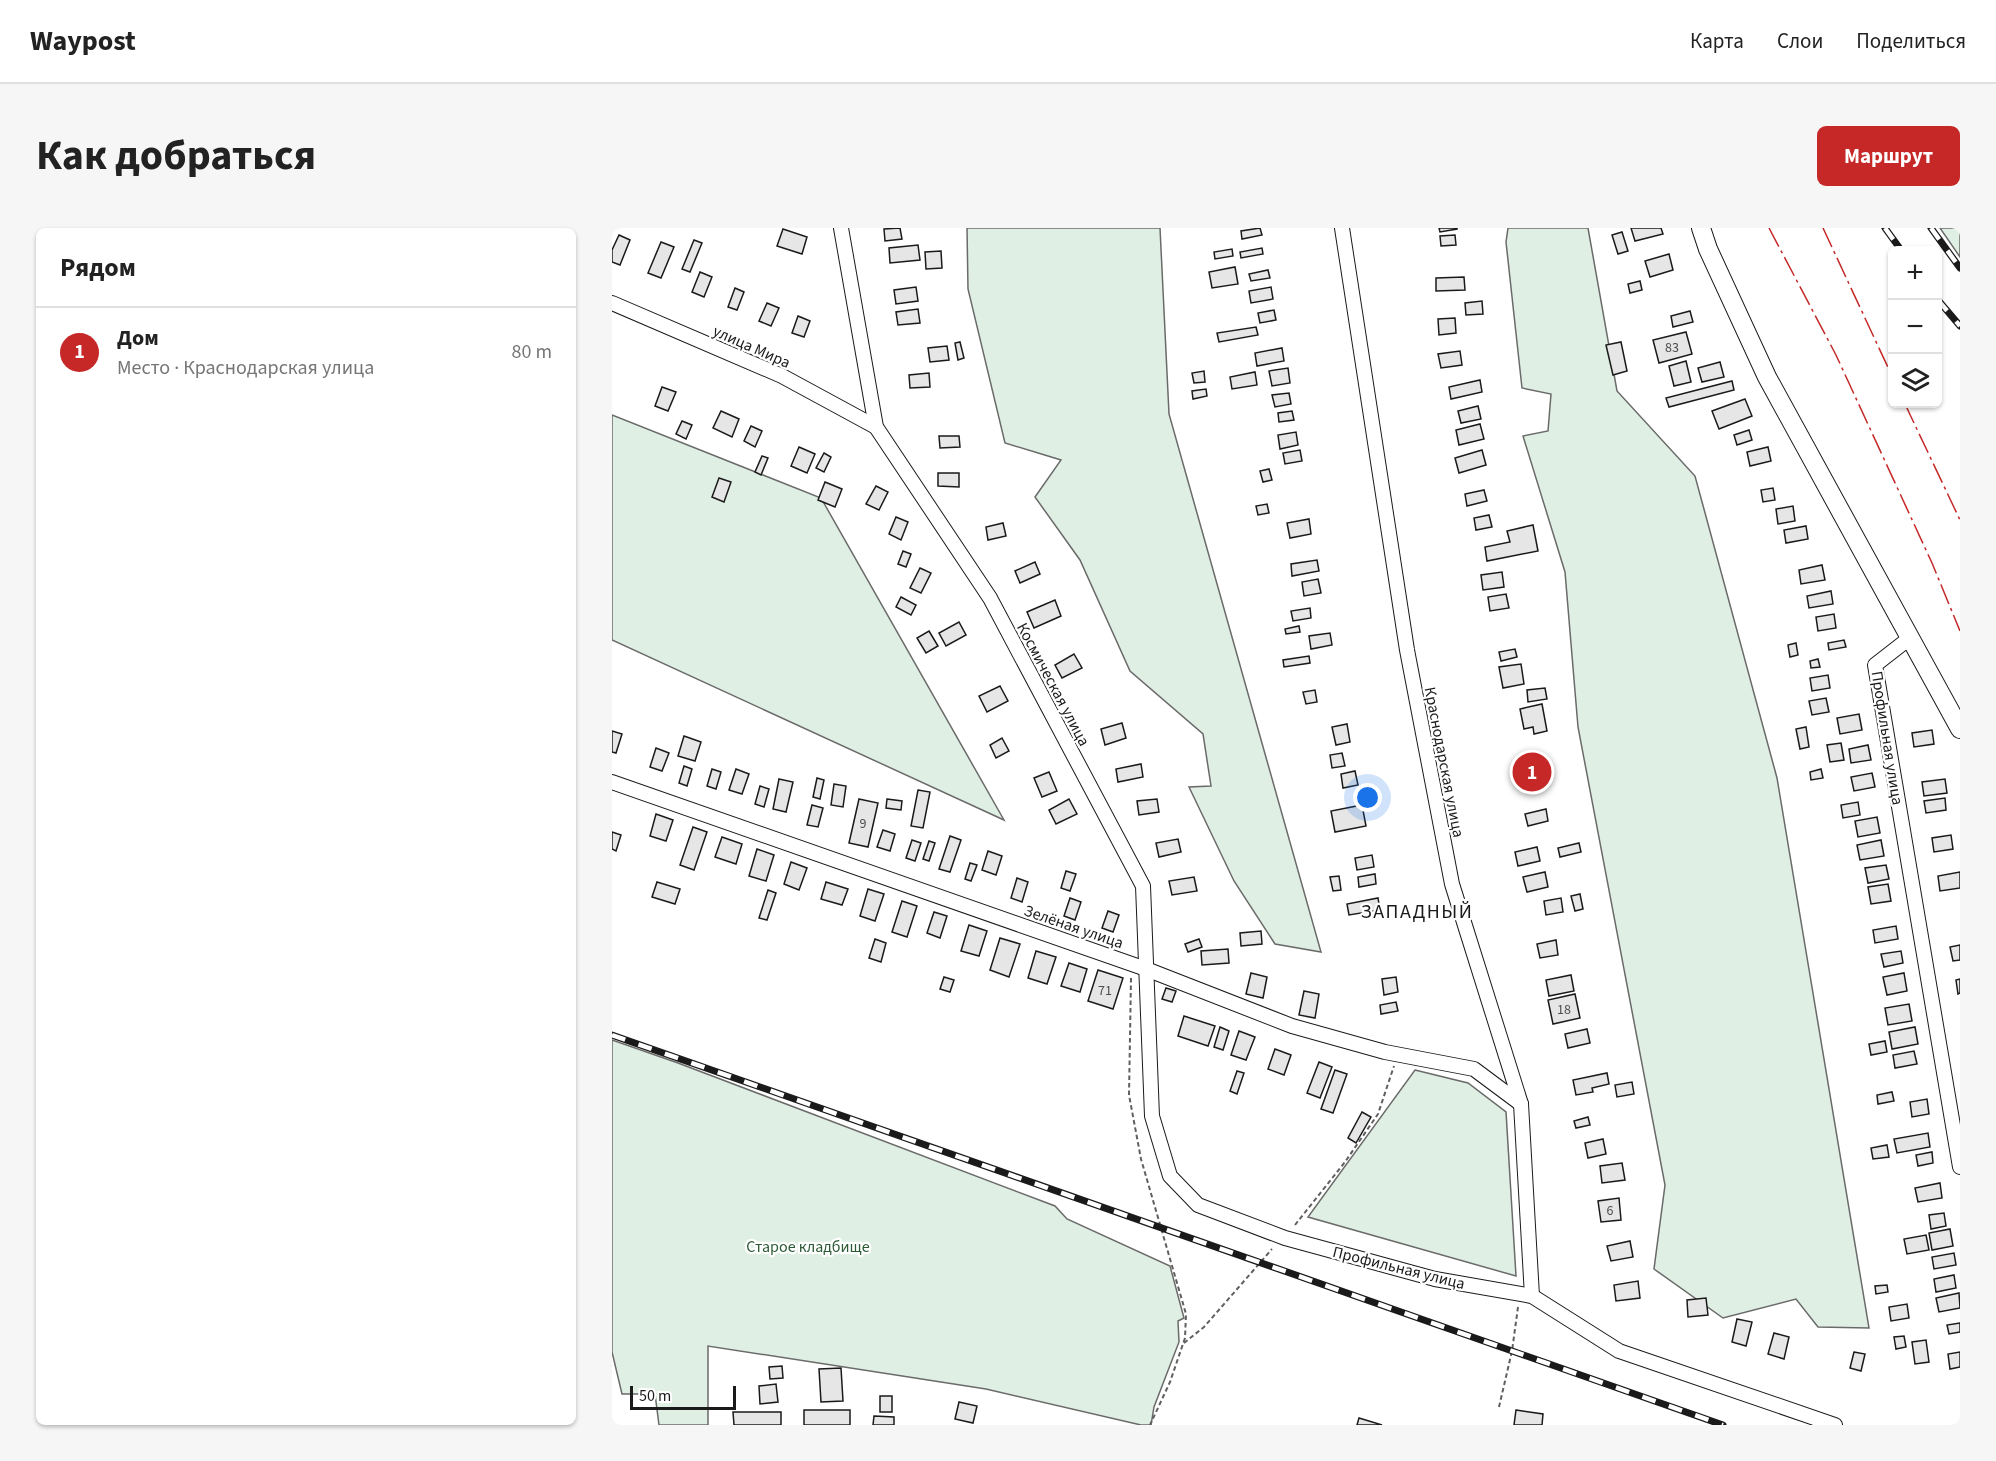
<!DOCTYPE html>
<html lang="ru">
<meta charset="utf-8">
<style>
:root{--surface:#fff;--page:#f6f6f6;--text:#222;--muted:#767676;--line:#e0e0e0;--accent:#c62828}
body{margin:0;font-family:"Source Sans 3",sans-serif;background:var(--page);color:var(--text)}
.controls{position:absolute;right:18px;top:18px;display:grid;overflow:hidden;border-radius:9px;box-shadow:0 2px 4px #0004}
.controls button{width:54px;height:54px;display:grid;place-items:center;padding:0;border:0;border-bottom:2px solid var(--line);background:var(--surface);color:var(--text);font:30px sans-serif}
.scale{position:absolute;left:18px;bottom:15px;width:106px;box-sizing:border-box;padding-left:6px;border:3px solid #1a1a1a;border-top:0;font-size:16px;line-height:21px;white-space:nowrap;color:#1a1a1a;-webkit-text-stroke:4px #fff;paint-order:stroke}
.you{position:absolute;left:756px;top:570px;width:21px;height:21px;margin:-15px;border:4px solid #fff;border-radius:50%;background:#1a73e8;box-shadow:0 0 0 9px #1a73e833}
.badge{display:grid;place-items:center;width:39px;height:39px;border-radius:50%;background:var(--accent);color:#fff;font-size:20px;font-weight:700}
.pin{position:absolute;translate:-50% -50%;border:3px solid #fff;box-shadow:0 2px 6px #0006}
.list{margin:0;padding:0;list-style:none}
h2{display:flex;justify-content:space-between;align-items:center;height:78px;margin:0;padding:0 24px;font-size:26px}
h2 small{font-size:20px;font-weight:400;color:var(--muted)}
.list li{display:grid;grid-template-columns:39px 1fr auto;gap:18px;align-items:center;box-sizing:border-box;height:90px;padding:0 24px;border-top:2px solid var(--line)}
.list b{display:block;font-size:22px;white-space:nowrap}
.list p{margin:0;font-size:20px;white-space:nowrap;color:var(--muted)}
.list em{font-size:20px;font-style:normal;color:var(--muted)}
.icon{flex:none;width:33px;height:33px;fill:none;stroke:currentColor;stroke-width:2;stroke-linecap:round;stroke-linejoin:round}
.map{position:relative;flex:none;width:1348px;height:1197px;overflow:hidden;border-radius:9px}
header{display:flex;align-items:center;gap:36px;box-sizing:border-box;height:84px;padding:0 30px;background:var(--surface);border-bottom:2px solid var(--line)}
header strong{font-size:28px}
nav{display:flex;gap:33px;margin-inline-start:auto;font-size:21px}
.intro{display:flex;align-items:center;justify-content:space-between;box-sizing:border-box;height:144px;padding:0 36px}
h1{margin:0;font-size:42px}
.button{padding:15px 27px;border-radius:9px;background:var(--accent);color:#fff;font-size:21px;font-weight:700}
main{display:flex;gap:36px;padding:0 36px}
aside{flex:1;background:var(--surface);border-radius:9px;box-shadow:0 2px 4px #0004}
.map>svg:first-child{display:block}
</style>
<header>
<strong>Waypost</strong>
<nav><a>Карта</a><a>Слои</a><a>Поделиться</a></nav>
</header>
<div class="intro"><h1>Как добраться</h1><a class="button">Маршрут</a></div>
<main>
<aside>
<h2>Рядом<small></small></h2>
<ul class="list">
<li><span class="badge">1</span><div><b>Дом</b><p>Место · Краснодарская улица</p></div><em>80 m</em></li>
</ul>
</aside>
<div class="map">
<svg width="1348" height="1197" viewBox="0 0 1348 1197">
<rect width="100%" height="100%" fill="#fff"/>
<!-- green -->
<g fill="#e0efe3" stroke="#6a6a6a" stroke-width="1.5">
<polygon points="355,0 548,0 557,186 709,724 663,716 622,653 577,559 599,558 591,506 518,443 468,332 423,269 449,232 393,215 356,61"/>
<polygon points="896,0 976,0 1005,163 1083,248 1165,550 1257,1100 1206,1099 1184,1071 1111,1090 1042,1041 1053,957 966,499 953,344 911,208 936,203 939,166 910,160 894,14"/>
<polygon points="1328,0 1348,0 1348,29"/>
<polygon points="0,187 209,270 392,592 0,412"/>
<polygon points="0,812 66,835 443,978 455,991 558,1038 572,1090 566,1093 567,1114 542,1179 539,1197 529,1197 374,1161 96,1118 96,1197 47,1197 43,1166 10,1166 0,1124"/>
<polygon points="803,842 856,855 894,884 904,1048 696,989"/>
</g>
<!-- building -->
<g fill="#e6e6e6" stroke="#1a1a1a" stroke-width="1.5">
<polygon points="288,0 290,11 273,13 272,1"/>
<polygon points="648,0 650,7 630,11 629,3"/>
<polygon points="827,0 845,0 845,1 828,4"/>
<polygon points="1019,0 1049,0 1051,6 1023,13"/>
<polygon points="171,1 195,9 190,26 165,18"/>
<polygon points="1010,4 1016,23 1006,26 1000,7"/>
<polygon points="7,7 18,12 8,37 0,34 0,22"/>
<polygon points="843,7 844,17 829,18 828,8"/>
<polygon points="82,12 90,15 78,44 70,41"/>
<polygon points="49,14 62,19 49,50 36,45"/>
<polygon points="306,17 308,32 278,35 277,20"/>
<polygon points="650,20 651,26 629,30 628,24"/>
<polygon points="620,21 621,28 603,31 602,24"/>
<polygon points="329,23 330,40 314,41 313,24"/>
<polygon points="1057,26 1061,42 1038,49 1033,33"/>
<polygon points="623,39 626,56 600,60 597,44"/>
<polygon points="656,42 658,50 639,53 637,46"/>
<polygon points="88,44 100,49 92,69 80,64"/>
<polygon points="852,49 853,62 824,63 824,50"/>
<polygon points="1028,53 1030,62 1018,65 1016,56"/>
<polygon points="304,59 306,73 284,76 282,62"/>
<polygon points="659,59 661,71 639,75 637,63"/>
<polygon points="123,60 132,64 125,82 116,79"/>
<polygon points="870,73 871,86 854,87 853,75"/>
<polygon points="155,75 167,80 159,98 147,93"/>
<polygon points="306,81 308,95 286,97 284,84"/>
<polygon points="662,82 664,92 648,95 646,85"/>
<polygon points="1078,83 1081,94 1061,99 1059,88"/>
<polygon points="186,88 198,93 192,109 180,105"/>
<polygon points="843,90 844,105 827,107 826,91"/>
<polygon points="644,99 646,107 607,114 605,105"/>
<polygon points="1074,104 1080,126 1047,135 1041,112"/>
<polygon points="348,114 352,130 346,132 343,115"/>
<polygon points="1009,114 1015,143 1001,147 994,117"/>
<polygon points="335,118 337,132 318,134 316,120"/>
<polygon points="670,120 672,133 645,138 643,125"/>
<polygon points="848,123 850,137 829,140 826,126"/>
<polygon points="1074,133 1079,154 1062,158 1057,138"/>
<polygon points="1108,134 1112,149 1090,154 1086,140"/>
<polygon points="676,140 678,155 660,158 657,143"/>
<polygon points="592,143 593,154 582,155 580,145"/>
<polygon points="643,144 645,157 620,161 618,149"/>
<polygon points="317,145 318,159 298,160 297,147"/>
<polygon points="868,152 870,164 839,171 837,159"/>
<polygon points="1120,153 1122,162 1057,179 1054,170"/>
<polygon points="50,159 64,164 56,183 43,178"/>
<polygon points="594,161 595,168 581,171 580,163"/>
<polygon points="677,165 679,176 663,179 660,167"/>
<polygon points="1133,171 1140,188 1107,201 1100,183"/>
<polygon points="866,178 869,191 849,195 846,183"/>
<polygon points="109,183 127,191 120,209 101,200"/>
<polygon points="680,183 682,192 667,194 666,185"/>
<polygon points="70,193 80,197 74,211 64,206"/>
<polygon points="868,196 872,211 847,217 844,202"/>
<polygon points="139,198 150,203 143,219 132,213"/>
<polygon points="1137,202 1140,212 1125,217 1122,207"/>
<polygon points="684,204 686,217 668,221 666,207"/>
<polygon points="327,208 347,208 348,219 328,220"/>
<polygon points="187,219 203,226 195,245 179,238"/>
<polygon points="1156,219 1159,233 1138,238 1135,224"/>
<polygon points="688,222 690,233 673,236 671,225"/>
<polygon points="870,222 874,237 847,245 843,230"/>
<polygon points="212,225 219,229 212,244 204,240"/>
<polygon points="150,228 156,230 149,247 143,244"/>
<polygon points="657,241 660,252 651,254 648,243"/>
<polygon points="326,245 347,245 347,259 326,258"/>
<polygon points="107,250 119,254 112,274 100,269"/>
<polygon points="213,254 230,261 223,279 206,272"/>
<polygon points="264,258 276,264 267,282 254,276"/>
<polygon points="1161,260 1163,272 1151,274 1149,262"/>
<polygon points="872,262 875,273 855,278 853,266"/>
<polygon points="655,276 657,285 646,287 644,278"/>
<polygon points="1181,278 1183,293 1166,296 1164,281"/>
<polygon points="877,287 880,299 864,302 862,290"/>
<polygon points="284,289 296,294 289,312 277,306"/>
<polygon points="697,291 699,306 678,310 675,295"/>
<polygon points="391,295 394,308 376,312 374,299"/>
<polygon points="921,297 926,323 875,333 873,319 898,314 895,303"/>
<polygon points="1194,298 1196,311 1174,315 1172,302"/>
<polygon points="291,323 299,326 294,339 286,336"/>
<polygon points="705,332 707,343 680,348 679,336"/>
<polygon points="423,334 428,346 408,355 403,343"/>
<polygon points="1210,337 1213,352 1189,356 1187,342"/>
<polygon points="308,340 319,345 309,365 298,360"/>
<polygon points="890,344 892,359 871,362 869,347"/>
<polygon points="706,351 709,365 692,368 690,354"/>
<polygon points="1219,363 1221,376 1197,380 1195,368"/>
<polygon points="894,366 897,380 878,383 876,369"/>
<polygon points="289,369 304,377 299,387 284,379"/>
<polygon points="443,372 449,388 422,400 415,384"/>
<polygon points="698,380 699,390 681,393 679,383"/>
<polygon points="1222,386 1224,400 1206,403 1204,389"/>
<polygon points="347,394 354,407 334,418 327,405"/>
<polygon points="687,398 688,404 674,406 673,401"/>
<polygon points="317,403 326,418 314,425 305,410"/>
<polygon points="718,405 720,417 699,421 697,408"/>
<polygon points="1232,412 1234,419 1217,422 1216,415"/>
<polygon points="1184,415 1186,427 1178,429 1176,417"/>
<polygon points="903,421 905,429 889,433 887,424"/>
<polygon points="462,426 470,440 450,450 443,437"/>
<polygon points="697,428 698,435 672,439 671,432"/>
<polygon points="1206,431 1208,439 1199,440 1198,433"/>
<polygon points="909,436 912,456 891,460 887,439"/>
<polygon points="1216,447 1218,460 1200,463 1198,450"/>
<polygon points="388,458 396,473 375,484 367,468"/>
<polygon points="933,460 935,471 916,474 915,462"/>
<polygon points="703,462 705,474 694,476 691,464"/>
<polygon points="1214,470 1217,484 1200,487 1197,473"/>
<polygon points="930,476 935,503 922,506 921,499 912,501 908,481"/>
<polygon points="1247,486 1250,502 1228,506 1225,490"/>
<polygon points="510,495 514,510 493,517 489,501"/>
<polygon points="735,496 738,514 724,517 720,499"/>
<polygon points="1194,499 1197,519 1188,521 1184,501"/>
<polygon points="1320,502 1322,516 1302,519 1300,505"/>
<polygon points="0,503 10,506 4,525 0,524"/>
<polygon points="72,508 89,514 83,533 66,528"/>
<polygon points="390,510 397,523 384,530 378,517"/>
<polygon points="1229,515 1232,532 1218,534 1215,517"/>
<polygon points="1256,517 1259,532 1239,535 1237,521"/>
<polygon points="44,520 57,525 50,543 38,539"/>
<polygon points="730,525 733,538 720,540 718,527"/>
<polygon points="529,536 531,549 506,554 504,541"/>
<polygon points="72,538 80,541 75,558 67,555"/>
<polygon points="100,541 109,544 104,561 95,558"/>
<polygon points="124,541 137,546 130,566 117,562"/>
<polygon points="1209,541 1211,550 1199,552 1198,544"/>
<polygon points="743,543 746,557 731,560 729,546"/>
<polygon points="437,544 445,563 430,569 422,550"/>
<polygon points="1260,545 1263,559 1242,563 1239,549"/>
<polygon points="205,550 212,552 208,571 201,569"/>
<polygon points="167,551 181,554 174,584 161,581"/>
<polygon points="1333,551 1335,565 1312,568 1310,554"/>
<polygon points="222,556 234,558 231,579 219,577"/>
<polygon points="148,558 157,561 152,579 143,576"/>
<polygon points="306,562 318,564 311,600 299,598"/>
<polygon points="1333,570 1334,582 1314,585 1312,573"/>
<polygon points="247,571 266,575 256,619 237,615"/>
<polygon points="275,571 290,573 289,582 274,580"/>
<polygon points="457,571 465,586 444,596 437,582"/>
<polygon points="545,571 547,584 527,587 525,573"/>
<polygon points="1246,574 1248,587 1231,590 1229,577"/>
<polygon points="200,577 211,580 206,599 195,597"/>
<polygon points="750,577 754,598 723,604 719,583"/>
<polygon points="934,581 936,593 916,598 913,586"/>
<polygon points="44,586 61,592 54,613 38,608"/>
<polygon points="1265,589 1268,605 1246,609 1243,593"/>
<polygon points="81,599 95,604 82,642 68,637"/>
<polygon points="271,602 283,606 278,623 265,619"/>
<polygon points="0,604 9,607 4,623 0,621"/>
<polygon points="1339,607 1341,621 1322,624 1320,610"/>
<polygon points="338,608 349,612 338,644 327,641"/>
<polygon points="110,609 130,616 124,636 103,629"/>
<polygon points="566,611 569,624 547,629 544,615"/>
<polygon points="300,612 309,615 303,633 294,630"/>
<polygon points="1269,612 1272,628 1248,632 1245,617"/>
<polygon points="317,613 323,615 317,633 311,631"/>
<polygon points="967,615 969,624 948,629 946,620"/>
<polygon points="925,619 928,633 906,638 903,624"/>
<polygon points="145,621 162,627 154,653 137,648"/>
<polygon points="376,623 390,628 384,647 370,642"/>
<polygon points="760,627 762,639 745,642 743,630"/>
<polygon points="179,634 195,640 187,662 172,656"/>
<polygon points="358,635 365,637 359,653 353,651"/>
<polygon points="1274,637 1277,651 1256,655 1253,640"/>
<polygon points="454,643 464,646 458,663 449,660"/>
<polygon points="933,644 936,659 915,664 911,649"/>
<polygon points="1348,644 1348,660 1328,663 1326,648"/>
<polygon points="763,646 764,656 747,659 746,649"/>
<polygon points="727,648 729,662 721,663 718,649"/>
<polygon points="582,649 585,663 560,667 557,653"/>
<polygon points="405,650 416,654 410,674 399,670"/>
<polygon points="45,654 68,661 63,676 40,669"/>
<polygon points="214,654 236,661 230,677 209,671"/>
<polygon points="1276,656 1279,673 1259,676 1256,659"/>
<polygon points="256,661 272,666 263,693 248,688"/>
<polygon points="156,662 164,665 155,692 147,690"/>
<polygon points="968,666 971,681 963,683 959,668"/>
<polygon points="458,670 469,674 463,692 452,688"/>
<polygon points="766,670 768,682 737,687 735,676"/>
<polygon points="949,670 951,684 934,687 932,673"/>
<polygon points="290,673 305,678 295,709 280,704"/>
<polygon points="496,683 507,687 501,704 490,700"/>
<polygon points="322,684 335,688 328,710 315,705"/>
<polygon points="357,697 375,703 367,728 349,723"/>
<polygon points="1284,698 1286,711 1263,715 1261,702"/>
<polygon points="649,703 650,716 629,718 628,705"/>
<polygon points="388,710 408,716 397,749 378,742"/>
<polygon points="263,711 274,715 269,734 257,730"/>
<polygon points="587,711 590,719 576,724 573,716"/>
<polygon points="944,712 946,727 928,730 925,716"/>
<polygon points="1348,717 1348,732 1341,733 1338,719"/>
<polygon points="616,721 617,735 590,737 589,723"/>
<polygon points="424,723 444,729 435,756 416,750"/>
<polygon points="1289,723 1291,735 1272,739 1269,726"/>
<polygon points="457,735 475,741 468,764 449,758"/>
<polygon points="486,742 511,750 501,781 476,773"/>
<polygon points="639,745 655,749 651,770 634,766"/>
<polygon points="1292,745 1295,763 1275,767 1271,749"/>
<polygon points="959,747 962,763 937,768 934,752"/>
<polygon points="332,749 342,752 338,764 328,761"/>
<polygon points="784,749 786,764 772,767 770,751"/>
<polygon points="1348,751 1348,765 1346,766 1344,752"/>
<polygon points="554,760 564,763 560,774 550,771"/>
<polygon points="692,763 707,766 703,790 687,787"/>
<polygon points="963,766 968,790 941,796 936,772"/>
<polygon points="784,774 786,783 769,786 768,777"/>
<polygon points="1297,776 1300,793 1276,797 1273,780"/>
<polygon points="572,788 603,798 596,818 566,808"/>
<polygon points="608,799 617,803 611,822 602,819"/>
<polygon points="1303,799 1306,816 1280,821 1277,804"/>
<polygon points="975,801 978,815 956,820 953,806"/>
<polygon points="627,803 643,809 634,832 619,827"/>
<polygon points="1273,813 1275,824 1259,827 1257,816"/>
<polygon points="663,821 679,827 672,847 656,841"/>
<polygon points="1302,823 1305,836 1283,840 1281,827"/>
<polygon points="707,834 720,839 708,870 695,865"/>
<polygon points="723,842 735,846 721,885 709,881"/>
<polygon points="625,843 632,845 625,866 618,863"/>
<polygon points="995,845 997,856 980,860 981,864 964,867 961,852"/>
<polygon points="1020,854 1022,866 1005,869 1003,857"/>
<polygon points="1280,864 1282,873 1266,876 1265,867"/>
<polygon points="1315,871 1317,886 1300,889 1298,874"/>
<polygon points="750,884 759,889 744,915 736,910"/>
<polygon points="976,889 978,897 964,900 962,893"/>
<polygon points="1316,905 1318,919 1285,925 1282,911"/>
<polygon points="991,911 994,926 976,930 973,915"/>
<polygon points="1275,917 1277,929 1261,931 1259,920"/>
<polygon points="1320,924 1321,935 1306,938 1304,927"/>
<polygon points="1010,935 1013,952 990,955 988,938"/>
<polygon points="1328,955 1330,970 1306,974 1303,960"/>
<polygon points="1007,970 1009,992 989,994 986,973"/>
<polygon points="1332,985 1334,998 1319,1001 1317,987"/>
<polygon points="1338,1001 1341,1018 1320,1022 1317,1005"/>
<polygon points="1314,1007 1317,1022 1295,1026 1292,1011"/>
<polygon points="1018,1013 1021,1029 999,1033 995,1018"/>
<polygon points="1342,1025 1344,1037 1322,1041 1320,1029"/>
<polygon points="1342,1047 1344,1060 1324,1064 1322,1051"/>
<polygon points="1026,1053 1028,1070 1004,1073 1002,1057"/>
<polygon points="1275,1057 1276,1064 1264,1066 1263,1058"/>
<polygon points="1347,1065 1348,1080 1327,1084 1324,1070"/>
<polygon points="1094,1070 1096,1087 1076,1089 1075,1072"/>
<polygon points="1295,1076 1297,1090 1279,1093 1277,1079"/>
<polygon points="1125,1091 1140,1094 1134,1118 1120,1114"/>
<polygon points="1348,1095 1348,1104 1337,1106 1335,1097"/>
<polygon points="1162,1105 1177,1109 1172,1131 1156,1126"/>
<polygon points="1292,1108 1294,1119 1284,1121 1282,1109"/>
<polygon points="1314,1112 1317,1134 1303,1136 1300,1114"/>
<polygon points="1242,1124 1253,1126 1249,1143 1238,1140"/>
<polygon points="1348,1124 1348,1139 1338,1141 1336,1126"/>
<polygon points="170,1138 171,1150 158,1151 157,1139"/>
<polygon points="229,1140 231,1173 209,1174 207,1141"/>
<polygon points="164,1156 166,1174 148,1176 147,1158"/>
<rect x="268" y="1168" width="12" height="16"/>
<polygon points="347,1174 365,1178 361,1195 343,1191"/>
<rect x="192" y="1182" width="46" height="15"/>
<polygon points="904,1182 931,1186 930,1197 902,1197"/>
<polygon points="121,1184 169,1184 169,1197 122,1197"/>
<polygon points="262,1188 282,1189 282,1197 261,1197"/>
<polygon points="747,1190 770,1197 745,1197"/>
</g>
<g fill="none" stroke-linecap="round" stroke-linejoin="round">
<!-- minor casing -->
<g stroke="#1a1a1a" stroke-width="16">
<g id="minor">
<polyline points="229,0 264,199 378,370 531,658 540,888 558,948 586,977 673,1010 823,1051 920,1068 1007,1123 1223,1197"/>
<polyline points="730,0 795,422 840,656 909,876 920,1068"/>
<polyline points="0,75 170,148 264,199"/>
<polyline points="1299,409 1263,437 1348,939"/>
<polyline points="0,554 534,741 680,798 773,824 862,841 909,876"/>
</g>
</g>
<!-- secondary casing -->
<g stroke="#1a1a1a" stroke-width="20">
<polyline id="secondary" points="1089,0 1096,21 1155,149 1348,501"/>
</g>
<!-- path -->
<g stroke="#5f5f5f" stroke-width="2" stroke-dasharray="4.5 3" stroke-linecap="butt">
<polyline points="519,750 517,867 529,931 574,1086 573,1110 558,1154 538,1197"/>
<polyline points="683,997 733,934 766,886 782,838"/>
<polyline points="572,1115 592,1099 660,1021"/>
<polyline points="887,1179 900,1123 906,1079"/>
</g>
<!-- minor -->
<use href="#minor" stroke="#fff" stroke-width="14"/>
<!-- secondary -->
<use href="#secondary" stroke="#fff" stroke-width="18"/>
<!-- rail casing -->
<g stroke="#1a1a1a" stroke-width="7">
<g id="rail">
<polyline points="1273,0 1289,22"/>
<polyline points="1319,0 1348,40"/>
<polyline points="1326,72 1348,98"/>
<polyline points="0,807 1111,1197"/>
</g>
</g>
<!-- rail -->
<use href="#rail" stroke="#fff" stroke-width="4.5" stroke-dasharray="14" stroke-linecap="butt"/>
<!-- power -->
<g stroke="#c62828" stroke-width="1.5" stroke-dasharray="21 4.5 3 4.5" stroke-linecap="butt">
<polyline points="1157,0 1224,127 1320,335 1348,403"/>
<polyline points="1211,0 1280,148"/>
<polyline points="1293,176 1348,292"/>
</g>
</g>
<g text-anchor="middle" stroke-width="4.5" stroke-linejoin="round" paint-order="stroke">
<!-- number labels -->
<g font-size="14" fill="#4d4d4d">
<text x="1060" y="124">83</text>
<text x="251" y="600">9</text>
<text x="493" y="767">71</text>
<text x="952" y="786">18</text>
<text x="998" y="987">6</text>
</g>
<!-- street labels -->
<g font-size="16" fill="#1a1a1a" stroke="#fff">
<text transform="translate(140 118) rotate(24)" y="6">улица Мира</text>
<text transform="translate(442 456) rotate(62)" y="6">Космическая улица</text>
<text transform="translate(1276 510) rotate(81)" y="6">Профильная улица</text>
<text transform="translate(833 534) rotate(79)" y="6">Краснодарская улица</text>
<text transform="translate(462 698) rotate(19)" y="6">Зелёная улица</text>
<text transform="translate(787 1039) rotate(14)" y="6">Профильная улица</text>
</g>
<!-- park labels -->
<g font-size="16" fill="#2b5a34" stroke="#fff">
<text x="196" y="1024">Старое кладбище</text>
</g>
<!-- quarter labels -->
<g font-size="20" letter-spacing="1.5" fill="#1a1a1a" stroke="#fff">
<text x="805" y="690">ЗАПАДНЫЙ</text>
</g>
</g>
</svg>
<div class="controls">
<button>+</button>
<button>−</button>
<button><svg class="icon" aria-label="layers" viewBox="0 0 24 24"><path d="M12 4l9 5-9 5-9-5zM3 14l9 5 9-5"/></svg></button>
</div>
<div class="scale">50 m</div>
<div class="you"></div>
<div class="pin badge" style="left:920px;top:544px">1</div>
</div>
</main>
